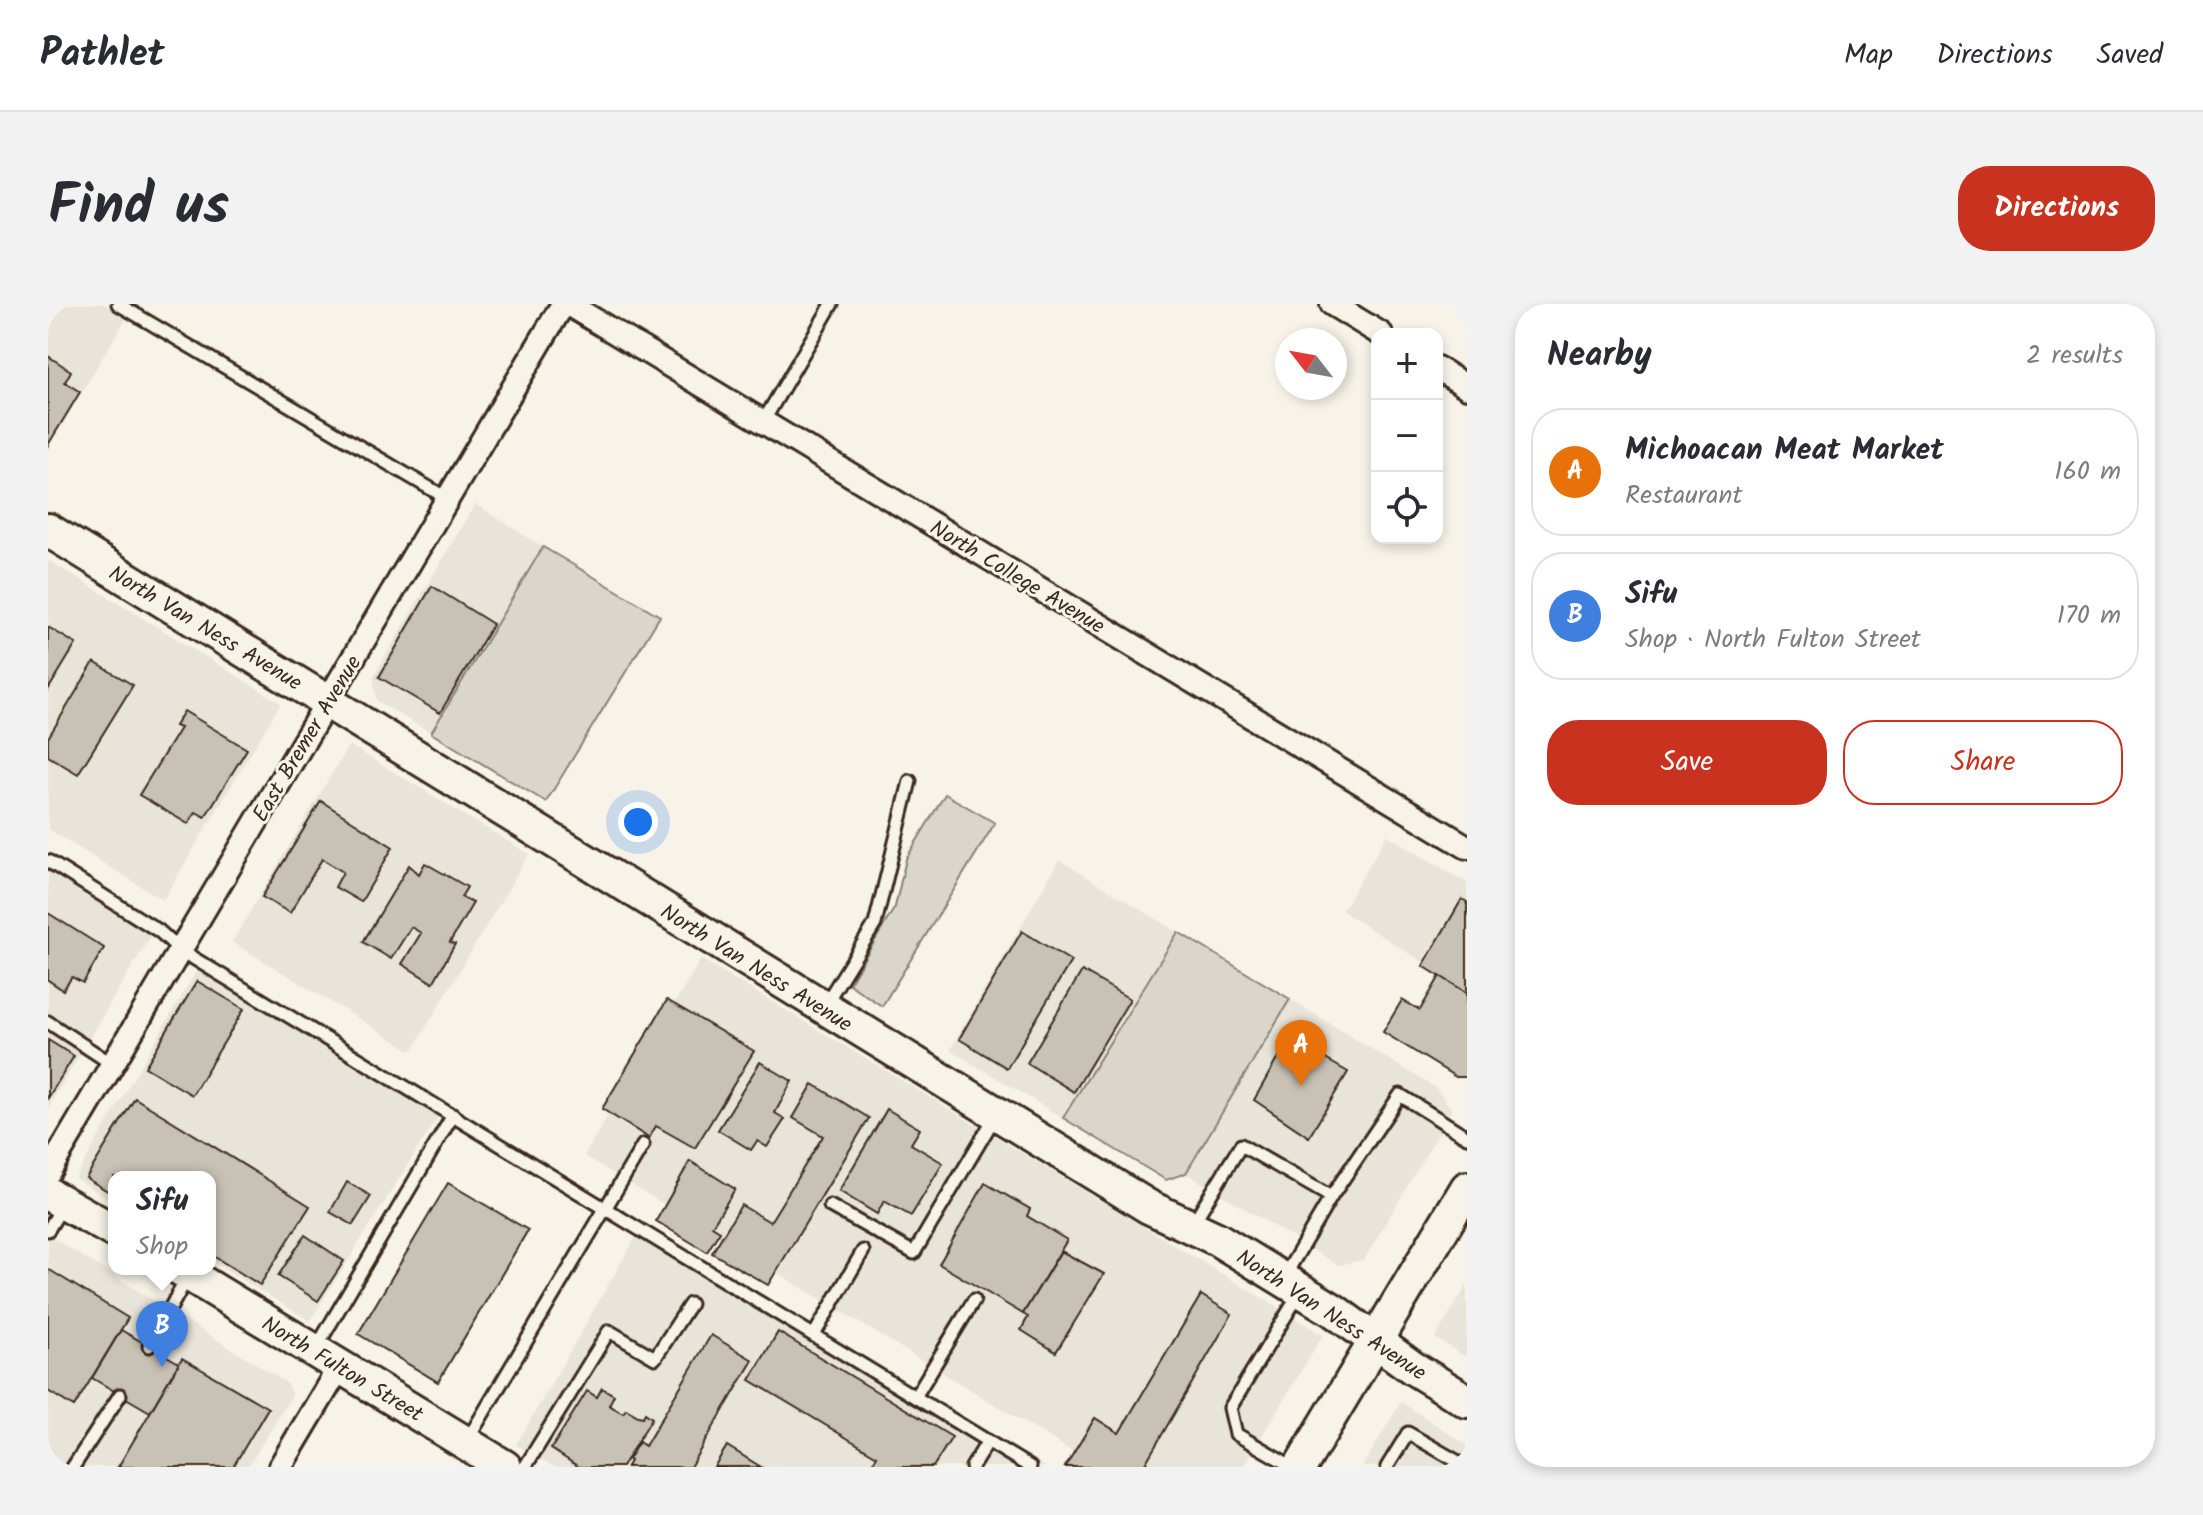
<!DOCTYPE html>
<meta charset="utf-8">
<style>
:root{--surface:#fff;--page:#f2f2f3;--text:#2b2b33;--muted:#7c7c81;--line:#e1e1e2;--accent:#c8321e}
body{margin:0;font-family:Kalam,sans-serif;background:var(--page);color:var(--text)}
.controls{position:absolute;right:24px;top:24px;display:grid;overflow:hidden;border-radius:16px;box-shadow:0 4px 12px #0003}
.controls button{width:72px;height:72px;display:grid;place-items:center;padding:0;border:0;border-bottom:2px solid var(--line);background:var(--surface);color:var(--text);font:40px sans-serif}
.compass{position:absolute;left:1227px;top:24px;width:72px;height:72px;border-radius:50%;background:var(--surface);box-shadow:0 4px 12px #0003;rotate:301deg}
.you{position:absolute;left:590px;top:518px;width:28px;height:28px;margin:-20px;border:6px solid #fff;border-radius:50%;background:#1a73e8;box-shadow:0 0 0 12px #1a73e833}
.badge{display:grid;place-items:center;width:52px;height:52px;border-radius:50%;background:var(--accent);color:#fff;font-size:26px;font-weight:700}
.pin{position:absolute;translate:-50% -66px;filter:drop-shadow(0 2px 4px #0008)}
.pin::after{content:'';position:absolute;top:42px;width:28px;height:24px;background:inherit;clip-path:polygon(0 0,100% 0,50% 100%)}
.popup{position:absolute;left:60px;top:867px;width:108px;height:104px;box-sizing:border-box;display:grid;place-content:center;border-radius:16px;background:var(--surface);filter:drop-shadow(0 2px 6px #0005);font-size:26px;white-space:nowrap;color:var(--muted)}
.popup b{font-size:30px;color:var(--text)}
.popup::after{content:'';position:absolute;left:50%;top:100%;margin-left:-16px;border:16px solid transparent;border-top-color:var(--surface)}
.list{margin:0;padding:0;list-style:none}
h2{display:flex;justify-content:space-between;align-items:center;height:104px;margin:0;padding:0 32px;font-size:34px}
h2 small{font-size:26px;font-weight:400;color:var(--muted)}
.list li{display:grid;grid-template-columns:52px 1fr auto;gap:24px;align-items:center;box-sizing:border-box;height:128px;margin:0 16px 16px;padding:0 16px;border:2px solid var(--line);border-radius:32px}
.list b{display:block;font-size:30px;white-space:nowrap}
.list p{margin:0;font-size:26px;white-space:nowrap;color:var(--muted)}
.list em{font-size:26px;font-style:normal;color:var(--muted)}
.actions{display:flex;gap:16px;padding:24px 32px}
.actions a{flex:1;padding:18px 0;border:2px solid var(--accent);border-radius:32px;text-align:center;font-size:28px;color:var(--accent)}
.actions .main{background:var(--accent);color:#fff}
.icon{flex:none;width:44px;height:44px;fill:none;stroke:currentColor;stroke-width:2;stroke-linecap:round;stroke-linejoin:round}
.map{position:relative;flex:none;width:1419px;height:1163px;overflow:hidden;border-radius:32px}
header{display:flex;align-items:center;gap:48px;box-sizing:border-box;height:112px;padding:0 40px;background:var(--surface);border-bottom:2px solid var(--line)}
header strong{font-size:38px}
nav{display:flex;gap:44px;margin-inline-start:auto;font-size:28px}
.intro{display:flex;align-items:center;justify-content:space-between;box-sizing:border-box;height:192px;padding:0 48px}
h1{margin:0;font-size:56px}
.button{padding:20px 36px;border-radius:32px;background:var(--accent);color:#fff;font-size:28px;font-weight:700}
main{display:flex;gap:48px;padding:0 48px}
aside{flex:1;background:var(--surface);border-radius:32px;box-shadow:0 4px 12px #0003}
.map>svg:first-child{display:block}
</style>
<header>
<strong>Pathlet</strong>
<nav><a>Map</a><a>Directions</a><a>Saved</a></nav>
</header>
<div class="intro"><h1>Find us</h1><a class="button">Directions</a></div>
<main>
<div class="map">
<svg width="1419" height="1163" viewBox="0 0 1419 1163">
<rect width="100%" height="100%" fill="#f7f3e8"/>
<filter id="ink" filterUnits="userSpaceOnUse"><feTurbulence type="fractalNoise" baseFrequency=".0125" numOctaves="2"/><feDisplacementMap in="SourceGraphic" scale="16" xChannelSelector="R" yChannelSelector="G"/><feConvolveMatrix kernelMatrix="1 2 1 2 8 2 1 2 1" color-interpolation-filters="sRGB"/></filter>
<g filter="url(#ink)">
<!-- built -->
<g fill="#e9e4d9">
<polygon points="11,0 55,0 79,13 0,144 0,19"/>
<polygon points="427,200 495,243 383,429 329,397 325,373"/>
<polygon points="0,256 233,399 115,596 0,525"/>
<polygon points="301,441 481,550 364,747 184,638"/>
<polygon points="1339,531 1419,579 1419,686 1294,607"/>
<polygon points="1011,556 1130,628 1015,814 902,746"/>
<polygon points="0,557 108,623 0,804"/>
<polygon points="653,655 1275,1031 1195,1163 1050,1163 536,852"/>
<polygon points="150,664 391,811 262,1017 162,956 162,873 66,873 66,898 27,874"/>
<polygon points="1242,695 1389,785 1404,806 1316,956 1290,961 1138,869"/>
<polygon points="0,931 239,1079 244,1091 200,1163 0,1163"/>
<polygon points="589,931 695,979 998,1163 506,1163 468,1141"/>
<polygon points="1419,981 1419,1054 1387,1034"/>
<polygon points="1353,1098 1419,1141 1419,1163 1314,1163"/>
</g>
<!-- green -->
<g fill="#dbd6cb" stroke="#8b8074" stroke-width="2">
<polygon points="495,243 612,312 498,498 383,429"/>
<polygon points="897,490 947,519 834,702 801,680 847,603 858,555"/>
<polygon points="1130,628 1242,695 1138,869 1118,876 1015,814"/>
</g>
<!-- building -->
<g fill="#c8c1b6" stroke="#3b2a1e" stroke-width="2">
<polygon points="0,52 23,67 17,78 32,88 0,141"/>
<polygon points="384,282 445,320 392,409 331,373"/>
<polygon points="0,323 28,340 0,386"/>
<polygon points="46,358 85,381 30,470 0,452 0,434"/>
<polygon points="136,407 199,445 157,513 148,508 140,520 91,491 132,424 127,422"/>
<polygon points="273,497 345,543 313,598 287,583 295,568 274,555 242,609 214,593"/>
<polygon points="377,559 419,583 413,593 425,599 402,638 407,640 385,679 354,660 373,629 363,623 343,655 315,638 361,561 371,570"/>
<polygon points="1414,595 1419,598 1419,689 1375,662"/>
<polygon points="0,609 56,644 35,679 24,673 15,686 0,676"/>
<polygon points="974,627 1023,657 959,764 911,735"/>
<polygon points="1034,667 1082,695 1026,788 979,759"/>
<polygon points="1392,672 1419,689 1419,773 1408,773 1335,728 1354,696 1372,706"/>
<polygon points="149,677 196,705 144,791 97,763"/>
<polygon points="619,696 706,747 647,844 608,822 601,834 554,805"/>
<polygon points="1241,734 1300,768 1261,833 1206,796"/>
<polygon points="0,736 26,752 0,794"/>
<polygon points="712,758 744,777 727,809 737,815 719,843 709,837 703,846 670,826"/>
<polygon points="765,780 821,814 720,981 664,949 693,901 722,918 775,832 745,814"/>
<polygon points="87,794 262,902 212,981 162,950 162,873 66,873 66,891 38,874"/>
<polygon points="839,805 872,825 863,840 895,859 863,912 836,897 829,910 791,887"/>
<polygon points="642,857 687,885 664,922 672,927 659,948 608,917"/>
<polygon points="299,878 323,892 305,921 282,908"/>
<polygon points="400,879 480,926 390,1078 310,1030"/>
<polygon points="937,879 982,905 979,912 1019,936 975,1010 891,960"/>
<polygon points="257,931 296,957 270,997 230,972"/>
<polygon points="1013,947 1056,970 1008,1048 973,1026 980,1013 975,1010"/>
<polygon points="0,965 80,1014 26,1103 0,1087"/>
<polygon points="1153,991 1184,1010 1097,1160 1097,1163 1017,1163 1047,1114 1071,1129"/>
<polygon points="73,1026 131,1059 102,1108 44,1074"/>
<polygon points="730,1028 904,1133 885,1163 822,1163 829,1152 702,1076"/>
<polygon points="663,1031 705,1056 642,1163 579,1163 582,1157 580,1155 591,1138 597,1142"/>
<polygon points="134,1054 220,1104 185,1163 70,1163"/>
<polygon points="554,1084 566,1091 561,1101 575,1109 578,1105 590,1112 595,1113 597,1109 604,1114 574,1163 531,1163 503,1145 539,1087 549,1093"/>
<polygon points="679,1142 713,1163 666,1163"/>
</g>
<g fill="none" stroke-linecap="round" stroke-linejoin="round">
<!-- lane casing -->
<g stroke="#3b2a1e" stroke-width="17">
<g id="lane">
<polyline points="70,0 400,195"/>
<polyline points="715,118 784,0"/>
<polyline points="0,557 111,627 132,646 982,1163"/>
<polyline points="778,699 827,620 862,477"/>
<polyline points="0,718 64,760"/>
<polyline points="1283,893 1352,791 1419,833"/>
<polyline points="782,902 866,949 948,811"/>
<polyline points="1145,919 1193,841 1283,893 1236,973"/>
<polyline points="0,926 14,903"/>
<polyline points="766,1031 815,947"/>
<polyline points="101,1042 139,974"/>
<polyline points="267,1046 405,811"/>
<polyline points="867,1093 926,996"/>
<polyline points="420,1135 595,841"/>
<polyline points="25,1163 72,1091"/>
<polyline points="477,1163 561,1027 607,1054 642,1000"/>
<polyline points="924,1163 940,1137"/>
<polyline points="1245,1163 1188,1130 1182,1104 1251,990"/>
<polyline points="1339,1163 1360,1129 1419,1163"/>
</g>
</g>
<!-- street casing -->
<g stroke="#3b2a1e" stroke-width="28">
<g id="street">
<polyline points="520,0 1419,543"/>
<polyline points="1284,0 1333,30"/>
<polyline points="1389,64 1419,83"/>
<polyline points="0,869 515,0"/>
<polyline points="232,1163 292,1062"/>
</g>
</g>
<!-- secondary casing -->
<g stroke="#3b2a1e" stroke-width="38">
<g id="secondary">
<polyline points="0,226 1101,903 1169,935 1285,1006 1365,1064 1419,1097"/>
<polyline points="0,890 66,927"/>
<polyline points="132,965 457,1163"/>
<polyline points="1252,1163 1419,884"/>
</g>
</g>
<!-- lane -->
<use href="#lane" stroke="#f7f3e8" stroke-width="11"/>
<!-- street -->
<use href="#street" stroke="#f7f3e8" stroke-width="22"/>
<!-- secondary -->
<use href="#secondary" stroke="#f7f3e8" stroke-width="32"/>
</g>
</g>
<g text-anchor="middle" stroke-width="6" stroke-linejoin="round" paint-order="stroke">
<!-- street labels -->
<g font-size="22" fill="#3b2a1e" stroke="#f7f3e8">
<text transform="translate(970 272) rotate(31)" y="8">North College Avenue</text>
<text transform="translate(158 323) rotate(31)" y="8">North Van Ness Avenue</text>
<text transform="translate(258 434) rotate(-59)" y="8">East Bremer Avenue</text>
<text transform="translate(709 663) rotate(32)" y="8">North Van Ness Avenue</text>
<text transform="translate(1284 1010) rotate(33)" y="8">North Van Ness Avenue</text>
<text transform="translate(295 1064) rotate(31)" y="8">North Fulton Street</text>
</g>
</g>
</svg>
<div class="controls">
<button>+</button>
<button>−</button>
<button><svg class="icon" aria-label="locate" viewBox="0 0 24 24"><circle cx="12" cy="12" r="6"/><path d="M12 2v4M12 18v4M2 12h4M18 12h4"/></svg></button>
</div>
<svg class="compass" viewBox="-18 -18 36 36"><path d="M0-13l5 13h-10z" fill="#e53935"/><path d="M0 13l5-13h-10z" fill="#7c7c81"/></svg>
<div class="you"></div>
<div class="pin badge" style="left:1253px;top:782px;background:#e8710a">A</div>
<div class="pin badge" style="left:114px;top:1063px;background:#3f7fe0">B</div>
<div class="popup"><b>Sifu</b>Shop</div>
</div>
<aside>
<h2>Nearby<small>2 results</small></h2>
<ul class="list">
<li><span class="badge" style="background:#e8710a">A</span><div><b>Michoacan Meat Market</b><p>Restaurant</p></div><em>160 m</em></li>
<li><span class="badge" style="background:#3f7fe0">B</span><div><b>Sifu</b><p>Shop · North Fulton Street</p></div><em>170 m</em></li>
</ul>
<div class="actions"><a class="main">Save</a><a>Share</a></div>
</aside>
</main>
